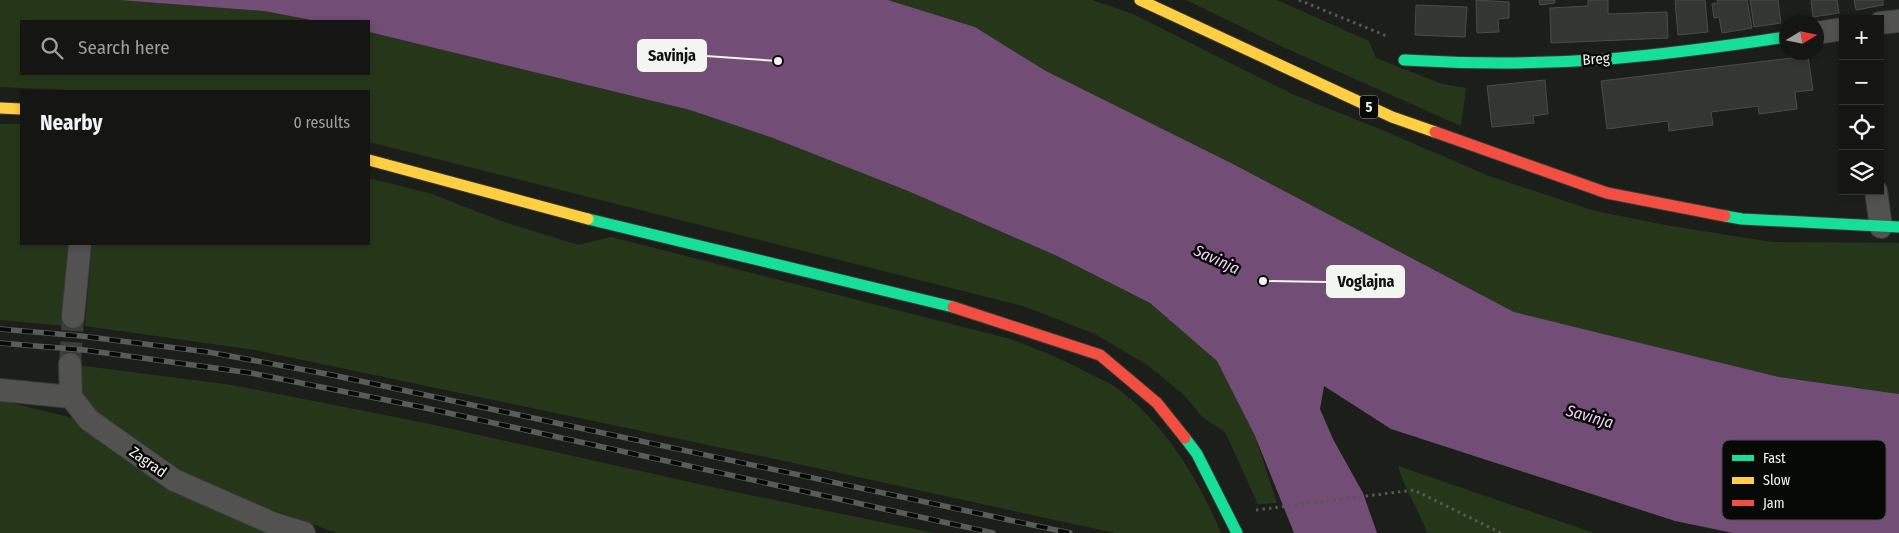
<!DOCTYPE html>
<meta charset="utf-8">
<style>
:root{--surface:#151614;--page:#1e1f1d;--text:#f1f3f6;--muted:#9d9fa0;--line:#343534}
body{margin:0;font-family:"Fira Sans Condensed",sans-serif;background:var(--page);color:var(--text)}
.controls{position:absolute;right:15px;top:15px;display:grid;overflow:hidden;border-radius:0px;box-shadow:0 2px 8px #0003}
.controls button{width:45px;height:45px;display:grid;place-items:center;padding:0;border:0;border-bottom:1px solid var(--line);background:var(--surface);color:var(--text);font:25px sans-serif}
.compass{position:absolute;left:1779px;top:15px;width:45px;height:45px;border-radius:50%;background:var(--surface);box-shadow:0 2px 8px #0003;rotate:80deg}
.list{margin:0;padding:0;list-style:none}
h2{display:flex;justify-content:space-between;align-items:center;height:65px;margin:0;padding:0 20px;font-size:21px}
h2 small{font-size:16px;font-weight:400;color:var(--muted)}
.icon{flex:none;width:28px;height:28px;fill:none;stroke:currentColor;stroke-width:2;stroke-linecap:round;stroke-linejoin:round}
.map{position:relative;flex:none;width:1899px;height:533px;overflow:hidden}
.search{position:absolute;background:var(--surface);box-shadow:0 2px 8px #0003;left:20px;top:20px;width:350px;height:55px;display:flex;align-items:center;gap:12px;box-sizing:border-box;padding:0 18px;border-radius:0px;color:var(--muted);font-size:19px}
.panel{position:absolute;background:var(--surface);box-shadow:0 2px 8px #0003;left:20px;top:90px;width:350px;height:155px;border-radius:0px}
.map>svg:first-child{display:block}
</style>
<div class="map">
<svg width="1899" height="533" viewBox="0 0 1899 533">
<rect width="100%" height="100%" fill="#1c1e1a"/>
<!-- green -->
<g fill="#263719">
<polygon points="0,0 119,0 264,11 316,21 21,21 21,74 369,74 369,32 690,110 773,138 908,191 1057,256 1150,303 1217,361 1255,436 1277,503 1258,504 1225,432 1202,417 1185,396 1149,366 1095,334 1023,306 369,142 369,91 88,91 0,87"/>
<polygon points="888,0 1092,0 1133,14 1292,94 1382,130 1489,176 1595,211 1665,225 1772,242 1899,243 1899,394 1779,377 1514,312 1233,164 1046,71 975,27"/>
<polygon points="1186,0 1277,0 1369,41 1376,58 1442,84 1466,88 1461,126 1283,47"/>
<polygon points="0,124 21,124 21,244 73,244 65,326 0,320"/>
<path d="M369,178L432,194L501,221L578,245L611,237L1010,339C1039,350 1067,361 1094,376C1102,380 1111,383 1118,389C1164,423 1199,480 1221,533H1115L780,460L255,350L85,326L92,244H369Z"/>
<polygon points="77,365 232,385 425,423 721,489 934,533 337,533 198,483 144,453 86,403 78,384"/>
<polygon points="0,400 72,418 101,439 277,533 0,533"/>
<path d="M1398,466L1594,533H1427C1419,510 1405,490 1398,466Z"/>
</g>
<!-- water -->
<polygon fill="#724d75" points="119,0 888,0 975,27 1046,71 1233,164 1514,312 1779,377 1899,394 1899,533 1733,533 1675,521 1391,429 1324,386 1320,409 1333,439 1363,493 1377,533 1294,533 1255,436 1217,361 1150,303 1057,256 908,191 773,138 690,110 369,32 369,21 316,21 264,11"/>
<!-- building -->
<g fill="#343633" stroke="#4a4c49">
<polygon points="1476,0 1509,2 1509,18 1498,19 1499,32 1477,33"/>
<polygon points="1539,0 1555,0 1555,3 1540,5"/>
<polygon points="1588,0 1608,0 1608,14 1667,12 1668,38 1551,43 1550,8 1588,6"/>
<polygon points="1675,0 1705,0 1708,32 1678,35"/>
<polygon points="1717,0 1747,0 1752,28 1722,33 1719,17 1714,18 1712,4 1718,3"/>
<polygon points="1750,0 1778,0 1781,23 1754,27"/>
<polygon points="1811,0 1837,0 1839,13 1813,17"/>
<polygon points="1854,0 1883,0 1883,5 1856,10"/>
<polygon points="1416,5 1467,7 1465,37 1415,35"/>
<polygon points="1808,56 1813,90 1795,92 1797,109 1759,114 1758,106 1711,112 1713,125 1669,131 1668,121 1607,129 1601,81"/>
<polygon points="1545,80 1548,114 1533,116 1534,123 1492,127 1487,86"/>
</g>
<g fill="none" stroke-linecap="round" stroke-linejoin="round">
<!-- street-tunnel -->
<polyline stroke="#3c3e3a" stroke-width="22" stroke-dasharray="22 11" stroke-linecap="butt" points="70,364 73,317"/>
<!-- street casing -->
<g stroke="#393a38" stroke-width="24">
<g id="street">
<polyline points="1880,23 1899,21"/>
<polyline points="1816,33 1843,29"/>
<polyline points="1876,191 1881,227"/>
<polyline points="73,317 80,244"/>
<polyline points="70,364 71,397"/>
<polyline points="0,390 71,397 89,420 174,480 272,523 304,533"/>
</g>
</g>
<!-- fast casing -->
<g stroke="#393a38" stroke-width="13">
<g id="fast">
<path d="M1404,60C1472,64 1541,64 1609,59C1668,54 1727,46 1786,37"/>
<polyline points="1725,216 1742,219 1899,227"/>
<polyline points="588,219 953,307"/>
<polyline points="1185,438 1197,454 1237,533"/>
</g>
</g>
<!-- slow casing -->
<g stroke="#393a38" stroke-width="13">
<g id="slow">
<polyline points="1140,0 1392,117 1435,132"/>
<polyline points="0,108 21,109"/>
<polyline points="369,160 588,219"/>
</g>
</g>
<!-- jam casing -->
<g stroke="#393a38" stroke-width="13">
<g id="jam">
<polyline points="1435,132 1607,193 1725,216"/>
<polyline points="953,307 1100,355 1157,403 1185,438"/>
</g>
</g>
<!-- path -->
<g stroke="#565855" stroke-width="3" stroke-dasharray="2.5 4" stroke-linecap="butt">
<polyline points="1299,0 1389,37"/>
<polyline points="1256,510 1414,490 1501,533"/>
</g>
<!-- street -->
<use href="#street" stroke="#525350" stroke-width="22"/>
<!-- fast -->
<use href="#fast" stroke="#16e098" stroke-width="11"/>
<!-- slow -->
<use href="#slow" stroke="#ffcf43" stroke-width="11"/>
<!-- jam -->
<use href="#jam" stroke="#f24e42" stroke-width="11"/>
<!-- rail casing -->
<g stroke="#5a5c59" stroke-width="5.5">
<g id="rail">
<polyline points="0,329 81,336 208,352 332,375 1070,533"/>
<polyline points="0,343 84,350 251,373 421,407 993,533"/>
</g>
</g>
<!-- rail -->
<use href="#rail" stroke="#070906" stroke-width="4" stroke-dasharray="11" stroke-linecap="butt"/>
</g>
<g text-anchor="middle" stroke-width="5" stroke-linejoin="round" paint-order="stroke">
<!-- shield labels -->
<rect fill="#070906" stroke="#acaeaa" stroke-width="1" x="1360" y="95.5" width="18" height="23" rx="4"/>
<g font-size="14" font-weight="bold" fill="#f2f5f0">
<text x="1369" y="112">5</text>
</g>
<!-- street labels -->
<g font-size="15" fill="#f2f5f0" stroke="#070906">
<text transform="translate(1596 59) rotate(-4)" y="5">Breg</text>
<text transform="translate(148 462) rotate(35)" y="5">Zagrad</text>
</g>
<!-- water labels -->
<g font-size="16" font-style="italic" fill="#f5d0f9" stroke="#070906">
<text transform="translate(1217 259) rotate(25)" y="6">Savinja</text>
<text transform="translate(1590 416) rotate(16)" y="6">Savinja</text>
</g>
</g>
<!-- legend -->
<rect x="1722" y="440" width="164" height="80" rx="8" fill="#070906" stroke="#4e504c" stroke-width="1"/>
<rect x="1732" y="455" width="22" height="6" fill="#16e098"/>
<rect x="1732" y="477" width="22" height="7" fill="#ffcf43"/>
<rect x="1732" y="500" width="22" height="6" fill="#f24e42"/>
<g font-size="14" fill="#f2f5f0">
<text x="1763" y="463">Fast</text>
<text x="1763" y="485">Slow</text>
<text x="1763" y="508">Jam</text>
</g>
<!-- callouts -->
<path fill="none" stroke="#f2f5f0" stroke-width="2" d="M778 61L706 56M1263 281L1327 282"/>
<g fill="#f2f5f0" stroke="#070906" stroke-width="2">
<circle cx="778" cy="61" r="5"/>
<circle cx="1263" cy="281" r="5"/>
</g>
<g fill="#f2f5f0" stroke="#f2f5f0" stroke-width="2">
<rect x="638" y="40" width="68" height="31" rx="5"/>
<rect x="1327" y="266" width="77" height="31" rx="5"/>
</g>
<g font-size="16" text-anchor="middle" font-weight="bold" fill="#111">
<text x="672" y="61">Savinja</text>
<text x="1366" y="287">Voglajna</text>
</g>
</svg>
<div class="controls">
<button>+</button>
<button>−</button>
<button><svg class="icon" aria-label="locate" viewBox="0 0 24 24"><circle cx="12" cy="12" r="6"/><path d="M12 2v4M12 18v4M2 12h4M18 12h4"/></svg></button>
<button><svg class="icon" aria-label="layers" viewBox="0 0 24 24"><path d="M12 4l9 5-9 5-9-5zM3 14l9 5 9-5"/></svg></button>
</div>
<svg class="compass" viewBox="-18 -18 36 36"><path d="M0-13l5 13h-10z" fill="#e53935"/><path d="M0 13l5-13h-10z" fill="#9d9fa0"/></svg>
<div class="search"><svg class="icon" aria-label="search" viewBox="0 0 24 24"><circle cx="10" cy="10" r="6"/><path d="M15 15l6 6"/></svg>Search here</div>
<section class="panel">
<h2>Nearby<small>0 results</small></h2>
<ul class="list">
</ul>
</section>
</div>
